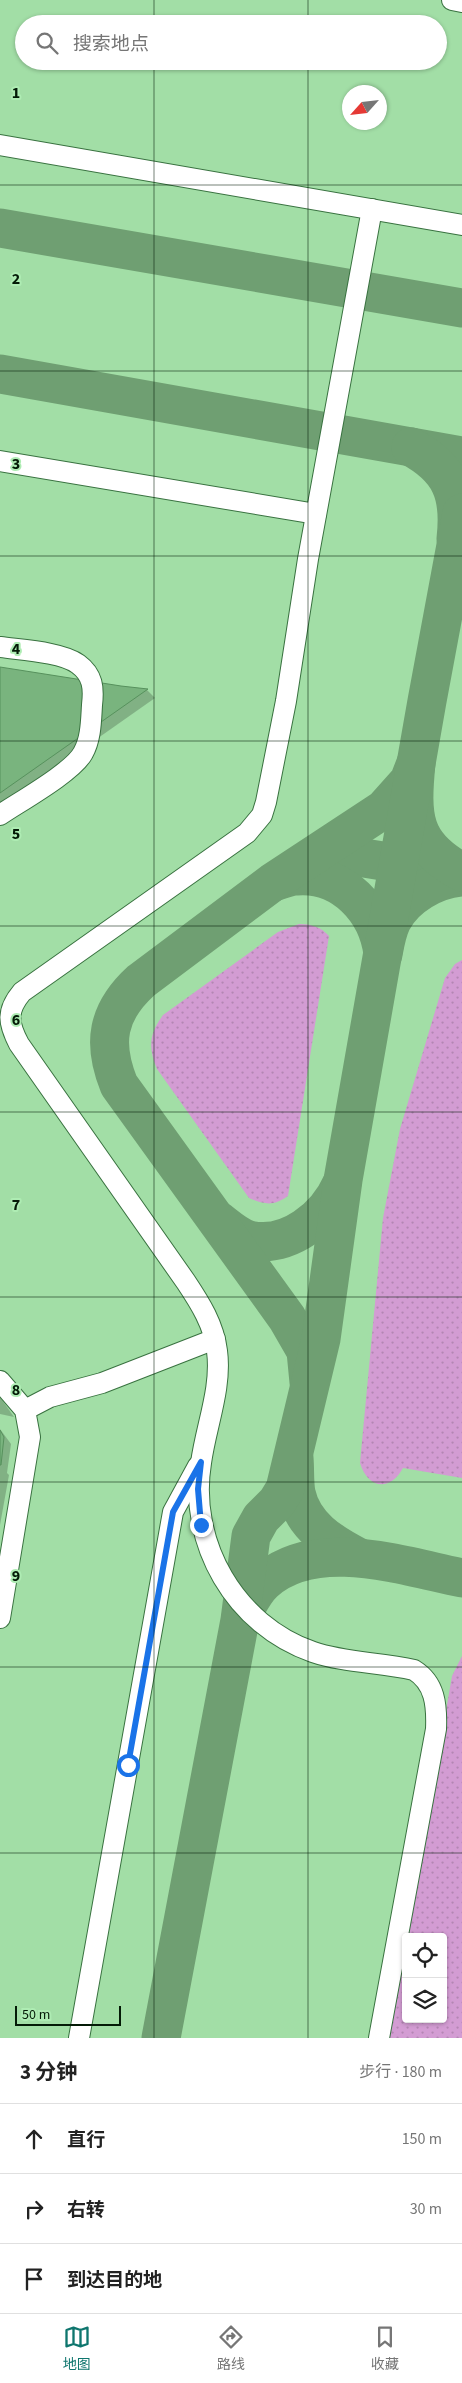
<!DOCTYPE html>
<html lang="zh">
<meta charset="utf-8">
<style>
:root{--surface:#fff;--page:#f6f6f6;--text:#222;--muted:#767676;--line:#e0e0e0;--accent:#0f766e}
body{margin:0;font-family:"Source Sans 3","Noto Sans SC",sans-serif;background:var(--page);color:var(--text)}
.controls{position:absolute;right:15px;bottom:15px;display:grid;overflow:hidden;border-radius:5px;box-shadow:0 1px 4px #0004}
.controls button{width:45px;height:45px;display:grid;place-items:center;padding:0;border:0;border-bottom:1px solid var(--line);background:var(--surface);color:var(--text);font:25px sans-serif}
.compass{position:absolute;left:342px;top:85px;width:45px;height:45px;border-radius:50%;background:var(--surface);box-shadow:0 1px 4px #0004;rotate:243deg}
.scale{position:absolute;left:15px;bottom:12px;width:106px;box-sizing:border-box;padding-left:5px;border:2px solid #041b07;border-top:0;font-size:14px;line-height:18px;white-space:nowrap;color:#041b07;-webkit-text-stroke:4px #aeecb3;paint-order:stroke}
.stop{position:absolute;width:15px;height:15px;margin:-11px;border:4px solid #1a73e8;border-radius:50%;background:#fff}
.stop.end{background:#1a73e8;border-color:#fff;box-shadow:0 1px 5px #0008}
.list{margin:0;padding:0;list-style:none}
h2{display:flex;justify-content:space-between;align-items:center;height:65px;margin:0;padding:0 20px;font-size:21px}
h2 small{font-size:16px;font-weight:400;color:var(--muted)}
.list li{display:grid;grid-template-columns:32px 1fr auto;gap:15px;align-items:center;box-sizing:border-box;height:70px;padding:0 20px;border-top:1px solid var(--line)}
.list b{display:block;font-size:19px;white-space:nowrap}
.list em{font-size:16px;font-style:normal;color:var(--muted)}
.icon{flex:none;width:28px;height:28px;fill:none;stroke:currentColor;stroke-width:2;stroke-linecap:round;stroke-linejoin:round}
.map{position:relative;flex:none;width:462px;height:2038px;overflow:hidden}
.search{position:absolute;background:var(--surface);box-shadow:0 1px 4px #0004;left:15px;right:15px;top:15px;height:55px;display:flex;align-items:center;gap:12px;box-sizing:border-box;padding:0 18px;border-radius:28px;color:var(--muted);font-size:19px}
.sheet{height:275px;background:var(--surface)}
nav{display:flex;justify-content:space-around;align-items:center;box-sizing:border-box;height:70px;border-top:1px solid var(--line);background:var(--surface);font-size:14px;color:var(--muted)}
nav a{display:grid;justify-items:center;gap:2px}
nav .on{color:var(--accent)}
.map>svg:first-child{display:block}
</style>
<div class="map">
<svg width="462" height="2038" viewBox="0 0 462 2038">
<defs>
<pattern id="grass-dots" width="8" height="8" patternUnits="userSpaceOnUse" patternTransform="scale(1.25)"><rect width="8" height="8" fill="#d39cd3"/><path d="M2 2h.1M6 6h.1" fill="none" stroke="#b486b4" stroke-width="1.8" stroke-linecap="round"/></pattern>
</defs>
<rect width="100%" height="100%" fill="#a2dea6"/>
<!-- grass -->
<g fill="url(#grass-dots)">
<path d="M299,924C311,924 321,927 329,936L288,1196C274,1206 265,1205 249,1198L157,1069C148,1048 149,1034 163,1015L278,932Z"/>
<path d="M462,960V1478L403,1468C390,1492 368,1489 360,1463L383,1218L400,1129L445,978L455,964Z"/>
<polygon points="462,1656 462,2038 389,2038 406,1942 406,2019 443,2019 443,1937 407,1937 452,1676"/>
</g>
<!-- shadow -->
<g fill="#0003">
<polygon points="0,668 147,690 155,698 0,807"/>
<polygon points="0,1397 14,1417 0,1414"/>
<polygon points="0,1429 11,1444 7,1473 9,1475 0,1525"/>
</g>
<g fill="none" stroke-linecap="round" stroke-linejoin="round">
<!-- taxiway -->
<g stroke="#6f9f72" stroke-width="39">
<polyline points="0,228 462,308"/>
<polyline points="0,374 462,456"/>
<path d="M411,447C451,469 461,494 456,539"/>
<polyline points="312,858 333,853 426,868"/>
<path d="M274,882C281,880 289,876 296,876C343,872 378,911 383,954C385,943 387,931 392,921C405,896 435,879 462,877"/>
<path d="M219,1221C228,1228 238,1237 249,1240C289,1249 327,1217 342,1183"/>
<path d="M309,1382L306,1351L287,1318L119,1085C102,1043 107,1012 141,981L273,882L384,809L409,781L416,763C411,816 411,845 462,872"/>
<path d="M294,1458C295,1469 294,1482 296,1493C303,1526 331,1543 358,1557"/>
<path d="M241,1617C248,1605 253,1592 264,1582C315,1536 403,1566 462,1578"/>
<polyline points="161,2038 240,1620 251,1536 261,1518 277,1502 285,1489 321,1339 343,1180 427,701 462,513"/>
</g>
</g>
<!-- building -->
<g fill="#79b47e" stroke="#57915d">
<polygon points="0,667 121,686 148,689 0,793"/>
<polygon points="0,1430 4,1437 1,1465 0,1465"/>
</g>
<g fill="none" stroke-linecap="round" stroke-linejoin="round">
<!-- minor casing -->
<g stroke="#397240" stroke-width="22">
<g id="minor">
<polyline points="452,0 462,2"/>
<polyline points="0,145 462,225"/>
<path d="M372,209L308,559L286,701L266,802L262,815L247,833L22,992C6,1011 8,1023 19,1044L186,1282C200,1303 214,1325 217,1351C222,1388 206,1426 201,1463C188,1543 235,1625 313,1652C345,1663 380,1662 414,1670C435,1683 437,1705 436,1729L379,2038"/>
<polyline points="0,461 316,514"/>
<path d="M0,647C21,650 62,652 78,664C93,675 94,688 92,705C91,721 91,739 83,753C73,772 19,802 0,815"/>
<polyline points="0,1381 25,1410 30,1437 0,1618"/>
<polyline points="25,1410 50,1397 102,1383 215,1339"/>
<polyline points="79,2038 173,1512 198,1466"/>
</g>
</g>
<!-- minor -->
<use href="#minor" stroke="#fff" stroke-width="20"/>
</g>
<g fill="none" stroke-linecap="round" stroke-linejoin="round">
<!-- route -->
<polyline stroke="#1a73e8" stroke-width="6" points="128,1765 173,1512 201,1462 198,1489 201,1525"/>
</g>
<!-- grid -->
<path fill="none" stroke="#041b07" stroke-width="1" stroke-opacity="0.55" d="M154,0V24M308,0V24M154,61V2038M308,61V2038M0,185H462M0,371H462M0,556H462M0,741H462M0,926H462M0,1112H462M0,1297H462M0,1482H462M0,1667H462M0,1853H462"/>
<g font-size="16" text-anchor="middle" font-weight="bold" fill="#041b07" stroke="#aeecb3" stroke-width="4" stroke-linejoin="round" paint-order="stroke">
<text x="16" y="98">1</text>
<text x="16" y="284">2</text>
<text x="16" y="469">3</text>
<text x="16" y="654">4</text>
<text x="16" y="839">5</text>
<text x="16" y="1025">6</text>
<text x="16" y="1210">7</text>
<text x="16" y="1395">8</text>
<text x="16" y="1581">9</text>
</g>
</svg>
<div class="controls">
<button><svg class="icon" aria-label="locate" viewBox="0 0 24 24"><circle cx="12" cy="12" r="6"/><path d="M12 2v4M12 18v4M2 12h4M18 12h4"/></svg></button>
<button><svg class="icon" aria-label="layers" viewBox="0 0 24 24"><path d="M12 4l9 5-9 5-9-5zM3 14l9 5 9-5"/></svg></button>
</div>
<svg class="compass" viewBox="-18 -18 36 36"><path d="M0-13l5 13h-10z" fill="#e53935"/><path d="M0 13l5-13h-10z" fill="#767676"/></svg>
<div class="scale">50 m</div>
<div class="stop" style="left:128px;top:1765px"></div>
<div class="stop end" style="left:201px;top:1525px"></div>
<div class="search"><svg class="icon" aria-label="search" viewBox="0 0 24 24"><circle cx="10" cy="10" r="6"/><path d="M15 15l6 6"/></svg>搜索地点</div>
</div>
<section class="sheet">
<h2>3 分钟<small>步行 · 180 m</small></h2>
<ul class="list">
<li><svg class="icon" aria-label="ahead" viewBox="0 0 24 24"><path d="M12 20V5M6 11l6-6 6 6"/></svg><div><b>直行</b></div><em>150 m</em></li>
<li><svg class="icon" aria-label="right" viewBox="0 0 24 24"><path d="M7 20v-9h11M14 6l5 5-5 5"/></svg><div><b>右转</b></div><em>30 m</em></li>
<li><svg class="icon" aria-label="arrive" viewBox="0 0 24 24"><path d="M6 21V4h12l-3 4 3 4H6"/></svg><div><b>到达目的地</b></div></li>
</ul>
</section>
<nav>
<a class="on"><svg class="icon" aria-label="map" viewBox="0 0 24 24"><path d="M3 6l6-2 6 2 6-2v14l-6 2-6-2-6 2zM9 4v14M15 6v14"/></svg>地图</a>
<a><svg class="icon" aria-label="directions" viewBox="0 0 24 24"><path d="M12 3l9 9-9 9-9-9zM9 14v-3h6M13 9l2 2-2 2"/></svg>路线</a>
<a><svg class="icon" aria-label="saved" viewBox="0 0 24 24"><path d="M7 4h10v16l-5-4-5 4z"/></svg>收藏</a>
</nav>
